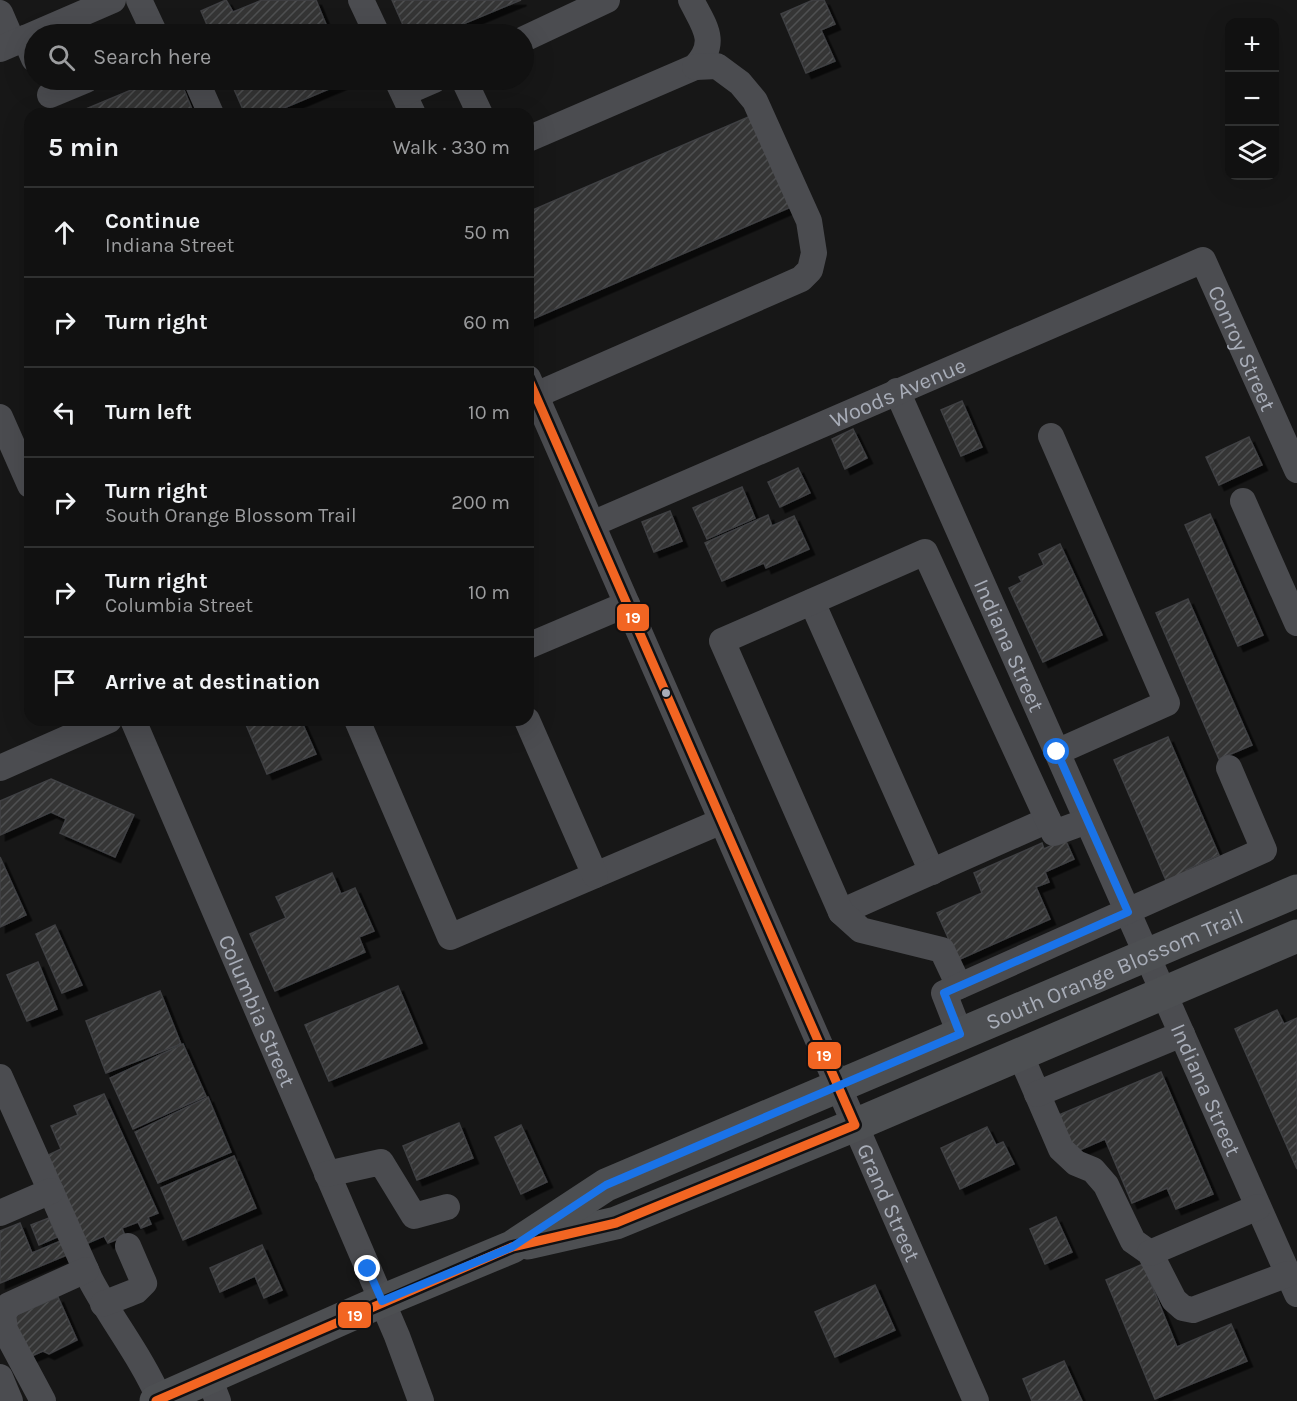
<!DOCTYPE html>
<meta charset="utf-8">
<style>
:root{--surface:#111;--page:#1e1f1f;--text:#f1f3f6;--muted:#9c9d9f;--line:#303131}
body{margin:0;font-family:Karla,sans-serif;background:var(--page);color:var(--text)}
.controls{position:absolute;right:18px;top:18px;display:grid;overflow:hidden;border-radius:12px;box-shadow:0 6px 24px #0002}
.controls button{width:54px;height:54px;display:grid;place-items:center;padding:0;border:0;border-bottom:2px solid var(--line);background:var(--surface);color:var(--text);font:30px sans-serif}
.stop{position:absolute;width:18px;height:18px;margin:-14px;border:4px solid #1a73e8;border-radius:50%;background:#fff}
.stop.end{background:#1a73e8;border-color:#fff;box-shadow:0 2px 6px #0008}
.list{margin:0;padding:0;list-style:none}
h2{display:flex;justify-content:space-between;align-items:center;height:78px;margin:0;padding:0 24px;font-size:26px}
h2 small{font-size:20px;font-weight:400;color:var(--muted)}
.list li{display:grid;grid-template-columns:39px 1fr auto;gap:18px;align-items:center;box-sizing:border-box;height:90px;padding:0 24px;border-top:2px solid var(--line)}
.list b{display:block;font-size:22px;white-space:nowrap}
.list p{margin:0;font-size:20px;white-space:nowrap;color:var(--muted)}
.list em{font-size:20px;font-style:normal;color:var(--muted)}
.icon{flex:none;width:33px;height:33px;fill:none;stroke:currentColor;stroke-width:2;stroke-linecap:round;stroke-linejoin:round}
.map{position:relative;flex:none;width:1297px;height:1401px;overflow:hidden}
.search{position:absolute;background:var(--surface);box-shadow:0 6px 24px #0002;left:24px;top:24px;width:510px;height:66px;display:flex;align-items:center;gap:15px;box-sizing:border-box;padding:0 21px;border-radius:33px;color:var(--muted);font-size:22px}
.panel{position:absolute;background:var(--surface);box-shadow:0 6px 24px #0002;left:24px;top:108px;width:510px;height:618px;border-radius:18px}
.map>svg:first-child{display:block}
</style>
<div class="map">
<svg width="1297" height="1401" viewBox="0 0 1297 1401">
<defs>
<pattern id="building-hatch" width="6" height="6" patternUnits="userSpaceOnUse" patternTransform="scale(1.5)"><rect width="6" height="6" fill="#353536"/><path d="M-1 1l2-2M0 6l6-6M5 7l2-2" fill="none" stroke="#4f5051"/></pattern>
<filter id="shadow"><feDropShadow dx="5.5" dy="5.5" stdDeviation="0" flood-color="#0009"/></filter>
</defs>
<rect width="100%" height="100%" fill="#171717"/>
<!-- building -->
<g fill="url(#building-hatch)" stroke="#3f4043" stroke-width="1.5" filter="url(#shadow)">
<polygon points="226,0 233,12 262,0 316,0 330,34 211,34 201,11"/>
<polygon points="392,0 521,0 439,34 407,34"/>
<polygon points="813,0 824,0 835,24 821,30 835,61 806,73 781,14"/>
<polygon points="155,80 180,80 194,114 74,114"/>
<polygon points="230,80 350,80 270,114 245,114"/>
<polygon points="753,115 793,206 528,321 528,212"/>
<polygon points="962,401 982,447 961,456 941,410"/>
<polygon points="853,429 867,458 845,469 832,439"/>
<polygon points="1249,437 1262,465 1219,485 1206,457"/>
<polygon points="798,468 810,493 780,507 768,482"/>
<polygon points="742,487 755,518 707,539 693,508"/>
<polygon points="670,511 682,541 654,552 642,522"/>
<polygon points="1210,514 1263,635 1238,646 1185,525"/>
<polygon points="768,515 772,526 794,516 809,549 766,568 764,563 722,581 705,543"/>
<polygon points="1060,544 1102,635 1043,662 1009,588 1022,582 1019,577 1044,565 1039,554"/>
<polygon points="1188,599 1252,745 1219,759 1156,613"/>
<polygon points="244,720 301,720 316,754 267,774"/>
<polygon points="1168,737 1219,855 1186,870 1189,876 1168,885 1114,760"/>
<polygon points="51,779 134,815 115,857 60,833 66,819 51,812 0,835 0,801"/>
<polygon points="1065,839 1074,859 1045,872 1049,882 1036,887 1050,919 958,960 937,913 982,893 974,873 1042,843 1044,849"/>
<polygon points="0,857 26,915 0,927"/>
<polygon points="332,873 341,894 355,888 374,931 359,937 365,952 275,991 250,934 286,918 276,897"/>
<polygon points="55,925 82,985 62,993 36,934"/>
<polygon points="38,962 57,1009 27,1021 7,975"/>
<polygon points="398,986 422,1043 329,1081 305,1025"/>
<polygon points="160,991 181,1044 106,1073 86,1021"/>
<polygon points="1277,1010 1284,1024 1297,1018 1297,1169 1235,1029"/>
<polygon points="183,1044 206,1096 133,1129 110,1078"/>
<polygon points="1161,1072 1213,1194 1176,1209 1167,1188 1132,1203 1105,1139 1075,1152 1059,1115"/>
<polygon points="104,1094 158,1213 148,1217 151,1224 141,1228 138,1222 122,1228 125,1236 108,1243 104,1236 81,1246 44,1157 61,1149 51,1126 78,1115 74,1106"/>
<polygon points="208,1097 231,1152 158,1183 135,1132"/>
<polygon points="459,1123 473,1158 417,1180 403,1146"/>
<polygon points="521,1125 547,1182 521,1194 495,1137"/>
<polygon points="987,1127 996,1145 1003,1142 1014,1164 960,1189 941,1148"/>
<polygon points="234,1156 256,1208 183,1240 161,1188"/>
<polygon points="1056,1217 1072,1252 1045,1264 1030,1229"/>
<polygon points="49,1218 57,1237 39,1245 31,1225"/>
<polygon points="20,1223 32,1253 63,1240 69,1254 0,1283 0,1231"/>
<polygon points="262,1245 282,1290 264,1298 255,1276 220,1292 210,1268"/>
<polygon points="1143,1264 1177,1347 1231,1324 1247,1361 1155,1399 1106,1280"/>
<polygon points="875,1285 895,1330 835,1357 815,1312"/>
<polygon points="58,1297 77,1340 49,1354 43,1351 27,1358 9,1318"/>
<polygon points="1064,1361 1082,1401 1032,1401 1023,1379"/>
</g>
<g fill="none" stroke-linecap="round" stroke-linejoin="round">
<!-- minor -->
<g stroke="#4b4c50" stroke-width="26">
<polyline points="139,0 155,34"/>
<polyline points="361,0 377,34"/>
<polyline points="0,13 13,43"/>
<polyline points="25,38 34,59"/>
<polyline points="524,39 607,0"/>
<polyline points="0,49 113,0"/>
<polyline points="196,80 211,114"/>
<polyline points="397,80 413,114"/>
<polyline points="464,80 480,114"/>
<polyline points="404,93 434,80"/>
<polyline points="50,95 86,80"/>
<path d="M528,139L695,67C719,42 704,26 691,0"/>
<path id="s1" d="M528,378L976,1401"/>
<path id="s2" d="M897,391L1297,1294"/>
<polyline points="528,402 536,395 801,279 810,270 814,253 809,221 755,101 740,83 717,66 695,67"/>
<polyline points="0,417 30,485"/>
<polyline points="1051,436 1167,703 1057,752"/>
<polyline points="1243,501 1297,623"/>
<path id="s3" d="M592,524L1203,260L1297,470"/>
<polyline points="812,602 932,872"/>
<polyline points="528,646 627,604"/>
<path id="s4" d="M133,720L397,1336L421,1401"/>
<polyline points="357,720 450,937 722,821"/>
<polyline points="527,720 595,875"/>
<polyline points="0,768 109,720"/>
<polyline points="841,912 1048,820"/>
<polyline points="959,986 942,950 861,930 841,912 722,641 925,552 1054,833 1087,821"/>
<polyline points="960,1034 944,993 1264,850 1229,768"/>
<polyline points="1020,1054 1061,1149 1076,1163 1093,1170 1106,1185 1133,1241 1150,1253 1174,1300 1183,1308 1193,1310 1288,1274"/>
<path d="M0,1077L90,1279C112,1321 141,1356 160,1400"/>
<polyline points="1037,1094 1182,1034"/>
<polyline points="327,1174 381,1162 414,1216 447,1207"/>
<polyline points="0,1213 51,1191"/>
<polyline points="1150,1253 1258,1207"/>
<polyline points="103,1304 136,1291 144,1283 128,1246"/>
<polyline points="0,1377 10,1401"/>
<polyline points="209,1378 218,1401"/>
<polyline points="43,1401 5,1330 3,1314 9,1305 86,1270"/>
</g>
<!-- major -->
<g stroke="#4d4f52" stroke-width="33">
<polyline points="528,1243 616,1223 855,1125 1297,936"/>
<path id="s5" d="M156,1401L382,1301L512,1247L606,1185L1297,891"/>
</g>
<!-- bus-1 casing -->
<g stroke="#111113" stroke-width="14">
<polyline id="bus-1" points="156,1401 512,1247 616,1223 855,1125 528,378"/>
</g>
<!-- bus-1 -->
<use href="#bus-1" stroke="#f26522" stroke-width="9"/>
</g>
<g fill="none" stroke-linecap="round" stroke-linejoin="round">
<!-- route -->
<polyline stroke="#1a73e8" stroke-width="8" points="368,1269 382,1301 512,1247 606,1185 960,1034 944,993 1128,912 1057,752"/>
</g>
<!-- markers -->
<circle fill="#a8adb8" stroke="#111113" stroke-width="2" cx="666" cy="693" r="5"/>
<g text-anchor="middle" stroke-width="4.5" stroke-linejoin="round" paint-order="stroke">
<!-- street labels -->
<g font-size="22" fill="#a8adb8" stroke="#111113">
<text dy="8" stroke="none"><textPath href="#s3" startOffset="762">Conroy Street</textPath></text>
<text dy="8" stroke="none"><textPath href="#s3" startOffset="333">Woods Avenue</textPath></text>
<text dy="8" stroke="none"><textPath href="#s2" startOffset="278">Indiana Street</textPath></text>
<text dy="8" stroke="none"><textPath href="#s5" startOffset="1053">South Orange Blossom Trail</textPath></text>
<text dy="8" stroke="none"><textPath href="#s4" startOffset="316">Columbia Street</textPath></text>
<text dy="8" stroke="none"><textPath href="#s2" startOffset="764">Indiana Street</textPath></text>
<text dy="8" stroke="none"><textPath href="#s1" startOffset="900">Grand Street</textPath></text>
</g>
</g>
<g stroke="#111113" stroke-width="2">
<rect x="616" y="603" width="34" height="29" rx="6" fill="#f26522"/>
<rect x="807" y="1041" width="35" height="29" rx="6" fill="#f26522"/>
<rect x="337" y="1301" width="35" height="28" rx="6" fill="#f26522"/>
</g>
<g font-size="16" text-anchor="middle" font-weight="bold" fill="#fff">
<text x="633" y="623">19</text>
<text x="824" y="1061">19</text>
<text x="355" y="1321">19</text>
</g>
</svg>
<div class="controls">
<button>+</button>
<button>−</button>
<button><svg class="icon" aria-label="layers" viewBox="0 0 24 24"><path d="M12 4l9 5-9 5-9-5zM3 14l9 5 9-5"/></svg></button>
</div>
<div class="stop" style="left:1057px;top:752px"></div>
<div class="stop end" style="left:368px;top:1269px"></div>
<div class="search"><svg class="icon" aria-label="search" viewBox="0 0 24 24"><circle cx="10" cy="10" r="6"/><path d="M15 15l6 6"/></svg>Search here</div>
<section class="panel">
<h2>5 min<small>Walk · 330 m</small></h2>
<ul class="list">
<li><svg class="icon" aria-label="ahead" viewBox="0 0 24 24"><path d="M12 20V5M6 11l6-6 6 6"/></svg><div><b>Continue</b><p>Indiana Street</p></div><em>50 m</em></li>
<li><svg class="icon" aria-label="right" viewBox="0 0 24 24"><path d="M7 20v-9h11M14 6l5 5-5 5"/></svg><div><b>Turn right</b></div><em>60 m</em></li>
<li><svg class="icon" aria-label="left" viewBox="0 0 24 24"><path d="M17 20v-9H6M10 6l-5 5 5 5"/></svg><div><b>Turn left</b></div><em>10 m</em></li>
<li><svg class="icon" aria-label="right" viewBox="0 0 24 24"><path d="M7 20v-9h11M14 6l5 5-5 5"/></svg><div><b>Turn right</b><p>South Orange Blossom Trail</p></div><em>200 m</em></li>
<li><svg class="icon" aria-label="right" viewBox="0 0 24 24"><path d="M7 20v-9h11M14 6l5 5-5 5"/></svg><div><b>Turn right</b><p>Columbia Street</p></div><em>10 m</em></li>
<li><svg class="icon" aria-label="arrive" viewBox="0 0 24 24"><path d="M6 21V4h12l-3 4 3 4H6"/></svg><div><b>Arrive at destination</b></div></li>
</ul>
</section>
</div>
